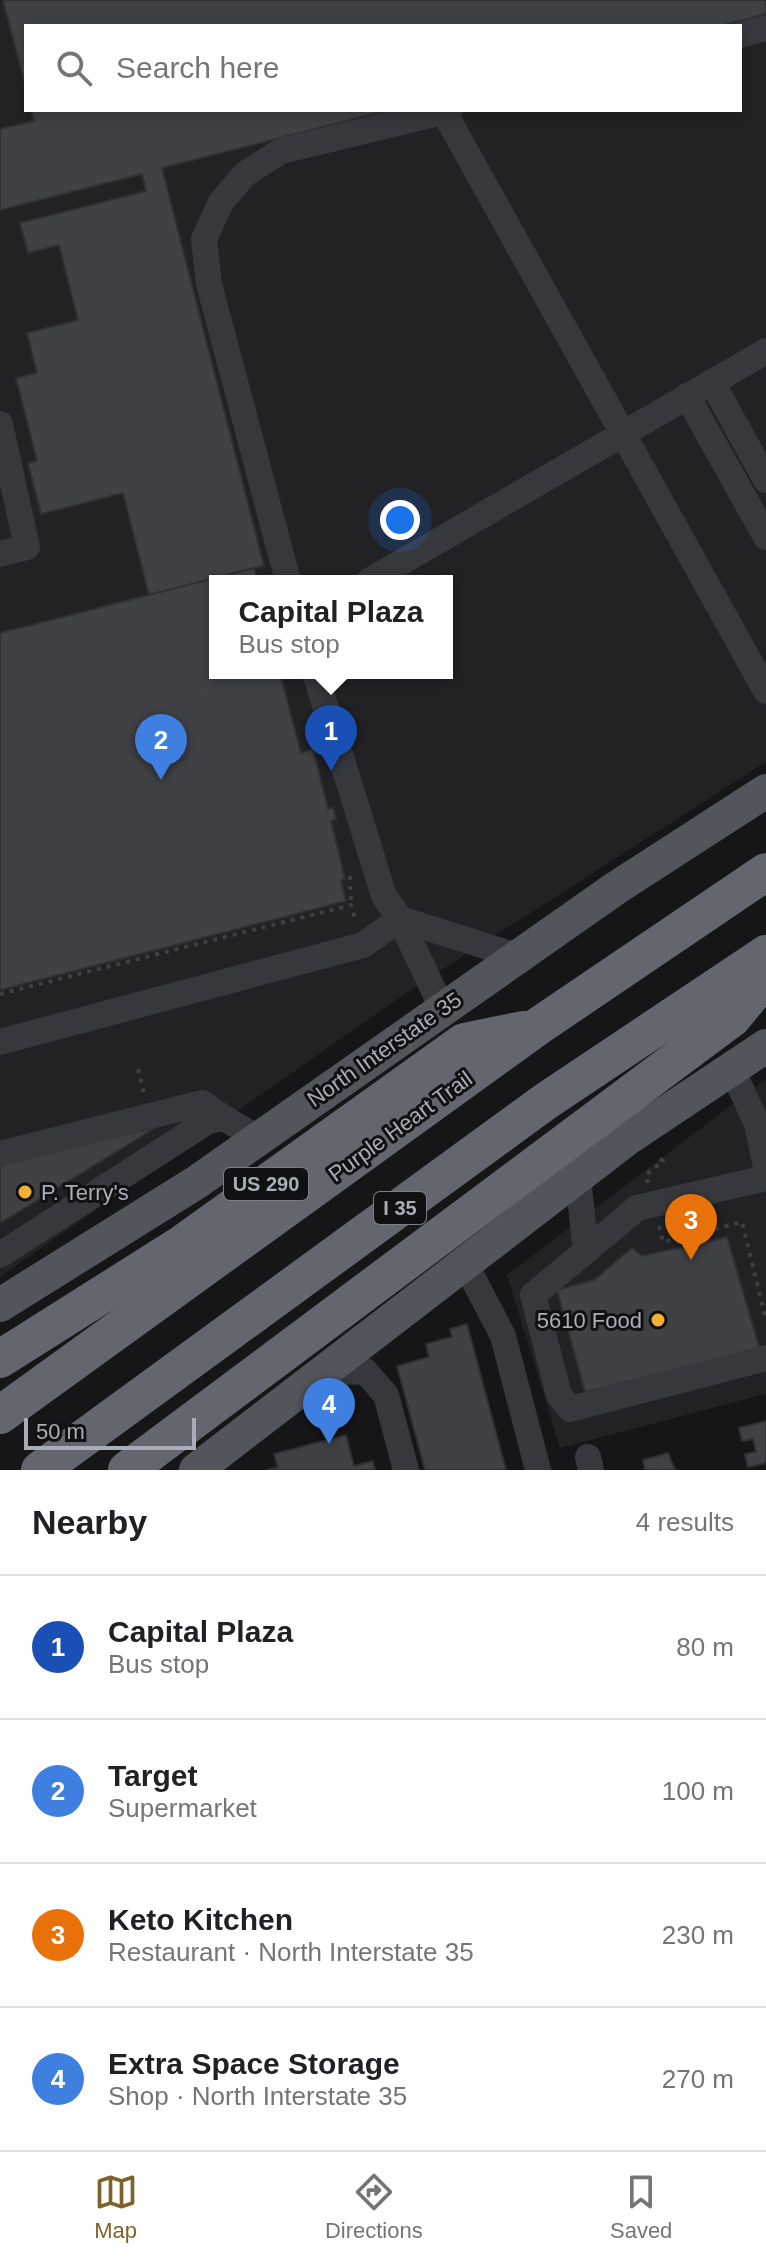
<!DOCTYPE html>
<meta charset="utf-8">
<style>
:root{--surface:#fff;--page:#f2f2f2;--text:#202124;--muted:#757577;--line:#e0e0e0;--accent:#7e622b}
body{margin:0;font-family:Arial,sans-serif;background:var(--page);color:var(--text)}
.scale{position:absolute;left:24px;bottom:20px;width:172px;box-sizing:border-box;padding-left:8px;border:4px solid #a8adb8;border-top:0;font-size:22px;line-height:28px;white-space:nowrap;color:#a8adb8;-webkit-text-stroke:6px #111113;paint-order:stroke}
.you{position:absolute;left:400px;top:520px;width:28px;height:28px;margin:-20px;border:6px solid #fff;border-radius:50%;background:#1a73e8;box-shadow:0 0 0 12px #1a73e833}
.badge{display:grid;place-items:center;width:52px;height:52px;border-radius:50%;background:var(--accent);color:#fff;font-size:26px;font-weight:700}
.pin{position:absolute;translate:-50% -66px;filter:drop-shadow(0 2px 4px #0008)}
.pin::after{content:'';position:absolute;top:42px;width:28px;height:24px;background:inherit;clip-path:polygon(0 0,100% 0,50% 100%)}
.popup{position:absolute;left:209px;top:575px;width:244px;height:104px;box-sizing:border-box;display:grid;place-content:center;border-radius:0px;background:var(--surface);filter:drop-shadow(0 2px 6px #0005);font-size:26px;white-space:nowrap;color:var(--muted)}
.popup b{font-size:30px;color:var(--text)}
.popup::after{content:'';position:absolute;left:50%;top:100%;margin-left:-16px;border:16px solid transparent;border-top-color:var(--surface)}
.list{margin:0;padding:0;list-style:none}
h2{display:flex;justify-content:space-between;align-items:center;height:104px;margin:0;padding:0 32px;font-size:34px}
h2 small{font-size:26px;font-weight:400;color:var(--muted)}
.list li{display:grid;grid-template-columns:52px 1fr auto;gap:24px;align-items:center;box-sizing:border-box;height:144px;padding:0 32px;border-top:2px solid var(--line)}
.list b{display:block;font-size:30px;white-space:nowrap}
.list p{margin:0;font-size:26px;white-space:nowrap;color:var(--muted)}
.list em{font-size:26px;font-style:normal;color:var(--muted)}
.icon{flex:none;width:44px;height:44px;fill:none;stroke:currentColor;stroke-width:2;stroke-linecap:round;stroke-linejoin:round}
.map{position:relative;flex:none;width:766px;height:1470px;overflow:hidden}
.search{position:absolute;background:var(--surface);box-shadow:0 4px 12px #0003;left:24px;right:24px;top:24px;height:88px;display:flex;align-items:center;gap:20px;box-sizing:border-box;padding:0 28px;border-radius:0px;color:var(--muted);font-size:30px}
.sheet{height:680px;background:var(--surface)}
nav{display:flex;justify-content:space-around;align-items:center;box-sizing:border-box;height:112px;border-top:2px solid var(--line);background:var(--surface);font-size:22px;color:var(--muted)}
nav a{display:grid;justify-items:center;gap:4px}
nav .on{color:var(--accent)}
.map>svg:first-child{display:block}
</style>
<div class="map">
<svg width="766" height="1470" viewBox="0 0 766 1470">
<rect width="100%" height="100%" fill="#161618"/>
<!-- built -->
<g fill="#222225" fill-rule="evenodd">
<path d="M0,0H766V762L409,991L0,1277ZM26,26H740V110H26ZM215,581H447V673H215Z"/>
<polygon points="766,1079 766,1394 560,1448 507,1275"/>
</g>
<!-- building -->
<g fill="#404145" stroke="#303034" stroke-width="2">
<polygon points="3,0 766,0 766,14 720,26 26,26 26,89"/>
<polygon points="31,110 389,110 162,168 264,566 149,595 123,493 41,514 28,463 37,461 16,378 37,373 27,333 78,320 59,245 28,253 20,223 146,191 142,174 0,210 0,129 34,121"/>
<polygon points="254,568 257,581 215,581 215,673 280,673 301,753 313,749 328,809 333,808 336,819 331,821 345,879 341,880 346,901 0,990 0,633"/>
<polygon points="155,1128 2,1222 0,1222 0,1162"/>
<polygon points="727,1237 760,1350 585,1392 557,1290 594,1280 632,1248 642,1256"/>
<polygon points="467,1324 506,1470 425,1470 397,1366 429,1357 426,1344 452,1337 450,1329"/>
<polygon points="766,1421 766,1463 748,1467 745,1454 756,1452 755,1448 753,1439 742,1441 739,1428"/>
<polygon points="346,1435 354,1466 373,1461 375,1470 267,1470 278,1467 274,1454"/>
<polygon points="668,1453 675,1470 645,1470 643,1460"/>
</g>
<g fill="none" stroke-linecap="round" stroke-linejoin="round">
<!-- path -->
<g stroke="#3d3f44" stroke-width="4" stroke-dasharray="4 6" stroke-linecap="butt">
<polyline points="350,876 351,905"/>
<polyline points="0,994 351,905 355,919"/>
<polyline points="138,1069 144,1094"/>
<polyline points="648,1183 646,1175 663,1161 655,1155"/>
<polyline points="659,1226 663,1242 742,1222 766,1320"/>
</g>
<!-- minor -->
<g stroke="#37383d" stroke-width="26">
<polyline points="740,35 766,28"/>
<polyline points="444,112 766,691"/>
<polyline points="712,382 766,480"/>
<polyline points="687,396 766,537"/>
<polyline points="0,424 27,547 0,554"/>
<polyline points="288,581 209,284 204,239 221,202 245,174 281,151 450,110"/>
<polyline points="369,581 766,351"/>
<polyline points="315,673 384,896 400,919 442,1008"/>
<polyline points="400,919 517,956"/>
<polyline points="0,1042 363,945 400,919"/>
<polyline points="732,1069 757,1124 766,1167"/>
<polyline points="0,1154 202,1103 224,1118"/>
<polyline points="578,1178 586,1251 533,1295 559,1395 570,1409 766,1358"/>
<polyline points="586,1251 637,1208 766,1178"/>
<polyline points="0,1255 208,1121 224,1118 258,1138"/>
<polyline points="465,1263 503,1336 538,1470"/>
<polyline points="323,1373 365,1371 386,1395 406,1470"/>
<polyline points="588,1457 591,1470"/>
</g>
<!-- major -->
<g stroke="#53555c" stroke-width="34">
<polyline points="0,1305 197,1182 616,888 766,791"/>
<polyline points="196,1470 628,1138 766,1046"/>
</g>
<!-- highway -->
<g stroke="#63666e" stroke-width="38">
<polyline points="0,1359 182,1244 464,1042 523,1030"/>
<polyline points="0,1415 537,1027 766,872"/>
<polyline points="40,1470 546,1101 766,954"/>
<polyline points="127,1470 732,1018 766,977"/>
</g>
</g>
<!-- markers -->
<g fill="#f2b134" stroke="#111113" stroke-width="3">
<circle cx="25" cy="1192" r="8"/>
<circle cx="658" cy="1320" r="8"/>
</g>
<g text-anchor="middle" stroke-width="6" stroke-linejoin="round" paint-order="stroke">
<!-- shield labels -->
<g fill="#111113" stroke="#7b7e86" stroke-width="2">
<rect x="224" y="1168" width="84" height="32" rx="6"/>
<rect x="374" y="1192" width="52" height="32" rx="6"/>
</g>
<g font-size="20" font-weight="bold" fill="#a8adb8">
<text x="266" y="1191">US 290</text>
<text x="400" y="1215">I 35</text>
</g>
<!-- street labels -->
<g font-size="22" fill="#a8adb8" stroke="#111113">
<text transform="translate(384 1049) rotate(-35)" y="8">North Interstate 35</text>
<text transform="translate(400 1126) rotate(-36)" y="8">Purple Heart Trail</text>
</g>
<!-- poi labels -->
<g font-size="22" fill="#a8adb8" stroke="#111113" text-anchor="start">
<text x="41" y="1200">P. Terry's</text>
<text x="642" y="1328" text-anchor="end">5610 Food</text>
</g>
</g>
</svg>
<div class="scale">50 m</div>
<div class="you"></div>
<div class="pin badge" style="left:331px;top:771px;background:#1a4fb4">1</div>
<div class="popup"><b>Capital Plaza</b>Bus stop</div>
<div class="pin badge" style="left:161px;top:780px;background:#3f7fe0">2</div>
<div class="pin badge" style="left:691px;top:1260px;background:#e8710a">3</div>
<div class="pin badge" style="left:329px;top:1444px;background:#3f7fe0">4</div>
<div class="search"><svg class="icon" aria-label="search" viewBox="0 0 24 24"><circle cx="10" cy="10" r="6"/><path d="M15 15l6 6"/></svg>Search here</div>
</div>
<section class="sheet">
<h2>Nearby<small>4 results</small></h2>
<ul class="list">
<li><span class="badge" style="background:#1a4fb4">1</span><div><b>Capital Plaza</b><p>Bus stop</p></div><em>80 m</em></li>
<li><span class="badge" style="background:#3f7fe0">2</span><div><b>Target</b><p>Supermarket</p></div><em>100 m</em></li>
<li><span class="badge" style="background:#e8710a">3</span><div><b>Keto Kitchen</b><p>Restaurant · North Interstate 35</p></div><em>230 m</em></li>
<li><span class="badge" style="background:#3f7fe0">4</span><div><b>Extra Space Storage</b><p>Shop · North Interstate 35</p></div><em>270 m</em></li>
</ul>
</section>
<nav>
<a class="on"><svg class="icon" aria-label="map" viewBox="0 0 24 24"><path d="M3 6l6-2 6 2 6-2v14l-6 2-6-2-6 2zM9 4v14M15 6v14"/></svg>Map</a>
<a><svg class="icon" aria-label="directions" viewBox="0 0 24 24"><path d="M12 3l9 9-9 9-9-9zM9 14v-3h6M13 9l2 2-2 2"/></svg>Directions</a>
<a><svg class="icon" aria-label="saved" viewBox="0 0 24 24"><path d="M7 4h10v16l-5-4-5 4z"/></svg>Saved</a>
</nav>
